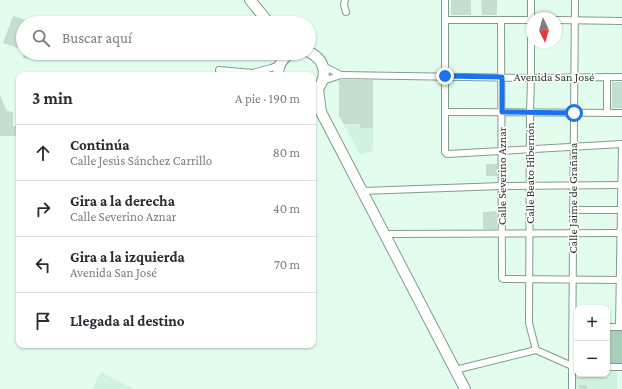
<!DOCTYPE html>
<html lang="es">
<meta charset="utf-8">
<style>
:root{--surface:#fff;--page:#f7f7f7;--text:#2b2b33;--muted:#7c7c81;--line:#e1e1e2}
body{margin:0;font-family:"Crimson Pro",serif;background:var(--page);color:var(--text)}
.controls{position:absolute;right:12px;bottom:12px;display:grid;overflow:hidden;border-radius:8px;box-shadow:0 1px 3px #0004}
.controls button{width:36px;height:36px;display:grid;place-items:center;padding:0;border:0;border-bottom:1px solid var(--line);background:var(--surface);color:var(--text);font:20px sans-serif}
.compass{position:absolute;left:526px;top:12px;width:36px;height:36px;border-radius:50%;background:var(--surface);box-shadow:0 1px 3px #0004;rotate:175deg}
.stop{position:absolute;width:12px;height:12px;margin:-9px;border:3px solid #1a73e8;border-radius:50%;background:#fff}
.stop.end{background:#1a73e8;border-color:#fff;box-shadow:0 1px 4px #0008}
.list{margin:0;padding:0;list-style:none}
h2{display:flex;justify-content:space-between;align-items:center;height:52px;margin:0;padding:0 16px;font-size:17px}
h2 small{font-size:13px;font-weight:400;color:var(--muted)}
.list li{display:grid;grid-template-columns:26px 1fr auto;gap:12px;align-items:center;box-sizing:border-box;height:56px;padding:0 16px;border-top:1px solid var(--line)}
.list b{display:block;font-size:15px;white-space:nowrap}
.list p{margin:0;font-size:13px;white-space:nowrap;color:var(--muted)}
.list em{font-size:13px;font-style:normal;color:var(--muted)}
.icon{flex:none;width:22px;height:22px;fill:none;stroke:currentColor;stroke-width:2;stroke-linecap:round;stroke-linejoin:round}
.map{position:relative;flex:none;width:622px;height:389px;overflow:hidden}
.search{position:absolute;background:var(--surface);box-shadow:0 1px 3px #0004;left:16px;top:16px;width:300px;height:44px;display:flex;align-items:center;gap:10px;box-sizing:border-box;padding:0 14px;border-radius:22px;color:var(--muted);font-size:15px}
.panel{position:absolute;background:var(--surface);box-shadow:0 1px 3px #0004;left:16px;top:72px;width:300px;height:276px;border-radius:8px}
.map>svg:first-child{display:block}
</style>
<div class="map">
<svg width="622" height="389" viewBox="0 0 622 389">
<rect width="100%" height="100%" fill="#e2fdee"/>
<!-- built -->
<g fill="#d0f2df">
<polygon points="339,80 373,80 373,151 360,154 339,116"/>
<polygon points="575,371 577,371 577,374 607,374 607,371 617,371 617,389 575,389"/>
<polygon points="101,372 134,389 92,389"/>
</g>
<!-- green -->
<g fill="#a5cfb8">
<rect x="574" y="331" width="3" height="33"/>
<rect x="608" y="331" width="14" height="32"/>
</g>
<!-- building -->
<g fill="#c4dfd0">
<rect x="451" y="0" width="20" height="15"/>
<polygon points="481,0 497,0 497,15 482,15"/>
<polygon points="13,16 33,22 33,23 23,23 23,50 3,43"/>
<polygon points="24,53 38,53 37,58 23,58"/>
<polygon points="339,80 373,80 373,128 360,128 360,124 344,124 339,116"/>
<rect x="612" y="82" width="10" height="26"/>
<polygon points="0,95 7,111 13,112 13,126 19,126 19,136 0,136"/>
<rect x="486" y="164" width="11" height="12"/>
<polygon points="497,211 497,229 483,229 483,212"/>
<rect x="579" y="385" width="8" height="4"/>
</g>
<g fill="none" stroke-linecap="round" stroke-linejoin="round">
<!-- street casing -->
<g stroke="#829b8d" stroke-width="8">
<g id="street">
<polyline points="345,0 344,5 346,12"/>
<polyline points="445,0 445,152 447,154 622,144"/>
<polyline points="575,0 572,366 577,367"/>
<polyline points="445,20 532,20"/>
<polyline points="556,20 622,21"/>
<polyline points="501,21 502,278 503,279 622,280"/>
<polyline points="323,66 341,75"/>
<polyline points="219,70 253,73 263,75"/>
<polyline points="256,72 271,68 279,65"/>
<polyline points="323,81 341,75 531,78 622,77"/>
<polyline points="445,112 622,113"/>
<polyline points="607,113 607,77"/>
<polyline points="362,191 502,186 622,185"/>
<polyline points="573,210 622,210"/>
<polyline points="384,234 622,233"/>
<polyline points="607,327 622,327"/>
<polyline points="619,327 622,146"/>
<polyline points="536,350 572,366 572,389"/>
<polyline points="607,367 622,367"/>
<polyline points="455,370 536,350 529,323 530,113 531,78 531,0"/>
</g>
</g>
<!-- primary casing -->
<g stroke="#829b8d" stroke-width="12">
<g id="primary">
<polyline points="250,0 269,23"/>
<path d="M309,52C328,61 328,81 313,93"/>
<path d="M278,75C278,65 282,58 291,53"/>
<polyline points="318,89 321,112 465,389"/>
</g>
</g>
<!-- street -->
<use href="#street" stroke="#fff" stroke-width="6"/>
<!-- primary -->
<use href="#primary" stroke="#fff" stroke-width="10"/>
</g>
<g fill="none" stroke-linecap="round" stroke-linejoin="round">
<!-- route -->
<polyline stroke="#1a73e8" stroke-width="5" points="445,76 502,77 502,112 574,113"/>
</g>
<g text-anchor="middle" stroke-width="3" stroke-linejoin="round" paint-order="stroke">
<!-- street labels -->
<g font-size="12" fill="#2d3832" stroke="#fff">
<text x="554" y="81">Avenida San José</text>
<text transform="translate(530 173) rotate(-90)" y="4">Calle Beato Hibernón</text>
<text transform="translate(502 176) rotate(-90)" y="4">Calle Severino Aznar</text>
<text transform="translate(573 198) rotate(-90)" y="4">Calle Jaime de Grañana</text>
</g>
</g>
</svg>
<div class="controls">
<button>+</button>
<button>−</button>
</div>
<svg class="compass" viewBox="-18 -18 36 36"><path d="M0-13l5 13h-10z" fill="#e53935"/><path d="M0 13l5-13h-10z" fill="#7c7c81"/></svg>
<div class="stop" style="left:574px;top:113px"></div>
<div class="stop end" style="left:445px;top:76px"></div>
<div class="search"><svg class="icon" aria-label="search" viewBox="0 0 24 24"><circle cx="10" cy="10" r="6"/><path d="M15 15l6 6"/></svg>Buscar aquí</div>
<section class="panel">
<h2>3 min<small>A pie · 190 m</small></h2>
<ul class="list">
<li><svg class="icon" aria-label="ahead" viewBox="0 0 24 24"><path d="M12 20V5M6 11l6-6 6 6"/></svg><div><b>Continúa</b><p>Calle Jesús Sánchez Carrillo</p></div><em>80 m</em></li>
<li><svg class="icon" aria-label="right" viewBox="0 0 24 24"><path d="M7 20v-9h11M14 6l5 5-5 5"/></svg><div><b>Gira a la derecha</b><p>Calle Severino Aznar</p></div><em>40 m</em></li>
<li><svg class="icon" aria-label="left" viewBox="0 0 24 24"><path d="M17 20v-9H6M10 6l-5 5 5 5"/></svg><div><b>Gira a la izquierda</b><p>Avenida San José</p></div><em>70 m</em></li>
<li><svg class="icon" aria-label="arrive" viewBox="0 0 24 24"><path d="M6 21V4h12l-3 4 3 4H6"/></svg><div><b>Llegada al destino</b></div></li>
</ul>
</section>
</div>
